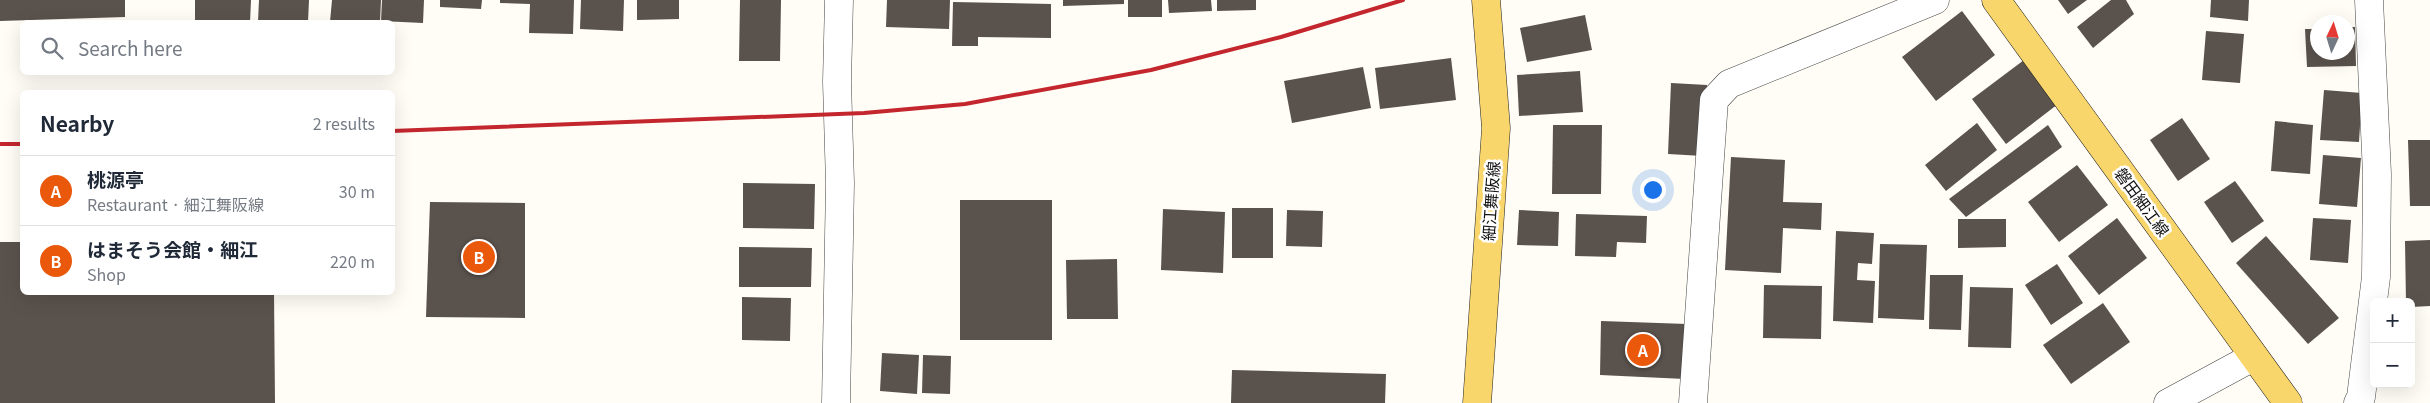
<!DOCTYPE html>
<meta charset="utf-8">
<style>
:root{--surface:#fff;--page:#f2f2f3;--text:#1f2937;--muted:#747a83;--line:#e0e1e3;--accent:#ea580c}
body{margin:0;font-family:Georgia,"Noto Sans JP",serif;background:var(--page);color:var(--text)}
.controls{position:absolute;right:15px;bottom:15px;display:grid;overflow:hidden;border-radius:8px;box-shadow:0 5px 20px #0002}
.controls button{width:45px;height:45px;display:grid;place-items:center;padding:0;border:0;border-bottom:1px solid var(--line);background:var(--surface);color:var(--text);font:25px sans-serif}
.compass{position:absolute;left:2310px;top:15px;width:45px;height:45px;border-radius:50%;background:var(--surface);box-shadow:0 5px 20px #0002;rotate:4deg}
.you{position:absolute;left:1652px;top:189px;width:18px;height:18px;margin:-12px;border:4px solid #fff;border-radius:50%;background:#1a73e8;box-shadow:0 0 0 8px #1a73e833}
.badge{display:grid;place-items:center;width:32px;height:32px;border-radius:50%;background:var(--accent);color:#fff;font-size:16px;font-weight:700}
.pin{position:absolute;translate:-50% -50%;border:2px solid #fff;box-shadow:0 1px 5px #0006}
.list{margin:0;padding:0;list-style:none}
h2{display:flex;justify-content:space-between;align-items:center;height:65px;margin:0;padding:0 20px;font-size:21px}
h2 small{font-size:16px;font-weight:400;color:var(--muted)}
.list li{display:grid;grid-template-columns:32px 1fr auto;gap:15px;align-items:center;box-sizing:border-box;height:70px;padding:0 20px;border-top:1px solid var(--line)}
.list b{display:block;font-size:19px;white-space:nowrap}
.list p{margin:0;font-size:16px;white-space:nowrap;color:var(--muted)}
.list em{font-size:16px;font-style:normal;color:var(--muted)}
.icon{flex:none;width:28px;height:28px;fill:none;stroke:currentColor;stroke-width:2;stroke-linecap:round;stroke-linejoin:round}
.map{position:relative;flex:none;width:2430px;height:403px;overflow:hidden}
.search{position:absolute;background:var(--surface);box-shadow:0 5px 20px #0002;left:20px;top:20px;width:375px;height:55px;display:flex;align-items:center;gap:12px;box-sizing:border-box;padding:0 18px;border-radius:8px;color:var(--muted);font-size:19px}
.panel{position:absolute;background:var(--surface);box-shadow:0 5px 20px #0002;left:20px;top:90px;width:375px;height:205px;border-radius:8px}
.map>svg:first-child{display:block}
</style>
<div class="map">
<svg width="2430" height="403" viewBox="0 0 2430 403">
<rect width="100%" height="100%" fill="#fffdf5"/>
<!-- building -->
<g fill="#5a524d">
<polygon points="0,0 125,0 125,17 0,21"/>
<polygon points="195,0 251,0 250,22 195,22"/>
<polygon points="259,0 309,0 308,22 258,22"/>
<polygon points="332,0 381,0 380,22 330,22"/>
<polygon points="382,0 424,0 423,23 381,21"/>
<polygon points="440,0 482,0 481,9 440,7"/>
<polygon points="500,0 574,0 573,34 529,33 530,4 500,3"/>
<polygon points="581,0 624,0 623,31 580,29"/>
<polygon points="637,0 679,0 679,19 637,20"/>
<polygon points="740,0 781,0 780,61 739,61"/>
<polygon points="887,0 950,0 949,29 886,27"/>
<polygon points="1063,0 1124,0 1124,4 1063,6"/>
<rect x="1128" y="0" width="34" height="17"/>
<polygon points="1168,0 1211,0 1212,11 1169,13"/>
<polygon points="1217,0 1256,0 1256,10 1217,11"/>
<polygon points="2058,0 2087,0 2068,14"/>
<polygon points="2111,0 2126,0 2134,14 2093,48 2077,27"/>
<polygon points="2211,0 2249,0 2248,21 2210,17"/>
<polygon points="953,2 1051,4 1051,38 978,37 978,46 952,46"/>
<polygon points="1962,11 1995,55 1936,101 1902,57"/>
<polygon points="1585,15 1592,50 1527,62 1520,28"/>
<polygon points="2348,27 2355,27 2356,66 2307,67 2305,29 2318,29 2318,52 2348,52"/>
<polygon points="2206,31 2244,34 2240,83 2202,80"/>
<polygon points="1451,58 1456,100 1380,109 1375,68"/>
<polygon points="2024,60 2058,104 2006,144 1972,99"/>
<polygon points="1363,67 1371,108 1292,123 1284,81"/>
<polygon points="1580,71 1583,112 1519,116 1517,75"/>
<polygon points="1671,83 1707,85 1703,156 1668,154"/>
<polygon points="2324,90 2362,93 2359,142 2320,140"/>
<polygon points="2182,118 2210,159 2178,181 2150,140"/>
<polygon points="2275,121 2313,125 2310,174 2271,171"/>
<polygon points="1977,123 1997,150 1946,191 1925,165"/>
<polygon points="1553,125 1602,125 1601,194 1552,194"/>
<polygon points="2048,125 2062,147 1966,217 1949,199"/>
<polygon points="2408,140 2430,140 2430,206 2410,206"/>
<polygon points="2323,155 2361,158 2357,207 2319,204"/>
<polygon points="1731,157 1785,160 1783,202 1822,203 1821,230 1783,228 1781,273 1725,270"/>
<polygon points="2077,165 2108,205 2059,242 2028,202"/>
<polygon points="2235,181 2264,221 2232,243 2204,202"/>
<polygon points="743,183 815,184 814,229 743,228"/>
<rect x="960" y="200" width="92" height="140"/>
<polygon points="430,202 525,203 525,318 426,317"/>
<rect x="1232" y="208" width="41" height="50"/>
<polygon points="1163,209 1225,212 1223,273 1161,270"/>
<polygon points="1287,210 1323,211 1322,247 1286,246"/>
<polygon points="1519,210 1559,212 1558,246 1517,245"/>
<polygon points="1576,214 1647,216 1646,243 1617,242 1616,257 1575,256"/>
<polygon points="2117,218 2147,258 2099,295 2068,256"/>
<polygon points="2313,218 2351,220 2348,263 2310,260"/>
<polygon points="1958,219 2006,219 2006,247 1958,248"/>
<polygon points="1836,231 1874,233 1872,264 1858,263 1857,280 1875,281 1873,323 1833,321"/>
<polygon points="2266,236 2339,318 2308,344 2236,263"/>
<polygon points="2430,240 2430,306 2411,307 2411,302 2406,302 2405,241"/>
<polygon points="0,242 22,242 22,292 274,292 275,403 0,403"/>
<polygon points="1880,244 1927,245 1924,320 1878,318"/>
<polygon points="739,247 812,248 811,287 739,287"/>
<polygon points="1117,259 1118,319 1067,319 1066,260"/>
<polygon points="2057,264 2083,303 2051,325 2025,285"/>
<polygon points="1930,275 1963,275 1961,330 1929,329"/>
<polygon points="1764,285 1822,286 1821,339 1763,338"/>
<polygon points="1970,287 2013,288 2011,348 1968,347"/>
<polygon points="742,297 791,298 790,341 742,340"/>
<polygon points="2103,303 2130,342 2071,384 2043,345"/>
<polygon points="1601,321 1687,324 1685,379 1600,375"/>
<polygon points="882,353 919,355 917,394 880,391"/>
<polygon points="923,355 951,356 950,394 922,393"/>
<polygon points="1232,370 1386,374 1385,403 1231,403"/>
</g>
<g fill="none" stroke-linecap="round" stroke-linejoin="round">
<!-- minor casing -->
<g stroke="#444" stroke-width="29">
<g id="minor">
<polyline points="836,403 840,183 837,82 839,0"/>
<polyline points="1693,403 1714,100 1729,84 1935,0"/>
<polyline points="2168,403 2253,357"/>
<polyline points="2358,403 2361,397 2376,277 2377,174 2369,0"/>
</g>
</g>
<!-- major casing -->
<g stroke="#222" stroke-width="29">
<g id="major">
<polyline points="1996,0 2288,403"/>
<polyline points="1477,403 1496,128 1486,0"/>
</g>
</g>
<!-- minor -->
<use href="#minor" stroke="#fff" stroke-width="28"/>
<!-- major -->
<use href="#major" stroke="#f9d66b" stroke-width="28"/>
<!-- rail -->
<g stroke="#c4262e" stroke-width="4">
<polyline points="392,131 864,113 965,104 1151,70 1281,37 1403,0"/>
<polyline points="0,144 22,144"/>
</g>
</g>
<g text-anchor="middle" stroke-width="5" stroke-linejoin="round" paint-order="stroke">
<!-- street labels -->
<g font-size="16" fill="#111" stroke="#fff">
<text transform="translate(1491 201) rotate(-86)" y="6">細江舞阪線</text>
<text transform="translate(2142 202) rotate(54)" y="6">磐田細江線</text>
</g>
</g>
</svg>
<div class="controls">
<button>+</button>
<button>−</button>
</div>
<svg class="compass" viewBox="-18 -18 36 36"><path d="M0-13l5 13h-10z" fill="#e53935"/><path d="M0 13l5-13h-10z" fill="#747a83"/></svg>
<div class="you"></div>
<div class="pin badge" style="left:1643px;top:350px">A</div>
<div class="pin badge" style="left:479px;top:257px">B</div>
<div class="search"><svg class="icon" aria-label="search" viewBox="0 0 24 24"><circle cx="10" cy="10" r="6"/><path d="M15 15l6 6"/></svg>Search here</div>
<section class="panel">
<h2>Nearby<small>2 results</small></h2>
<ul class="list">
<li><span class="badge">A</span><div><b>桃源亭</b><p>Restaurant · 細江舞阪線</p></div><em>30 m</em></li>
<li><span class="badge">B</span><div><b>はまそう会館・細江</b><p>Shop</p></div><em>220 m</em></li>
</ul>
</section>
</div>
